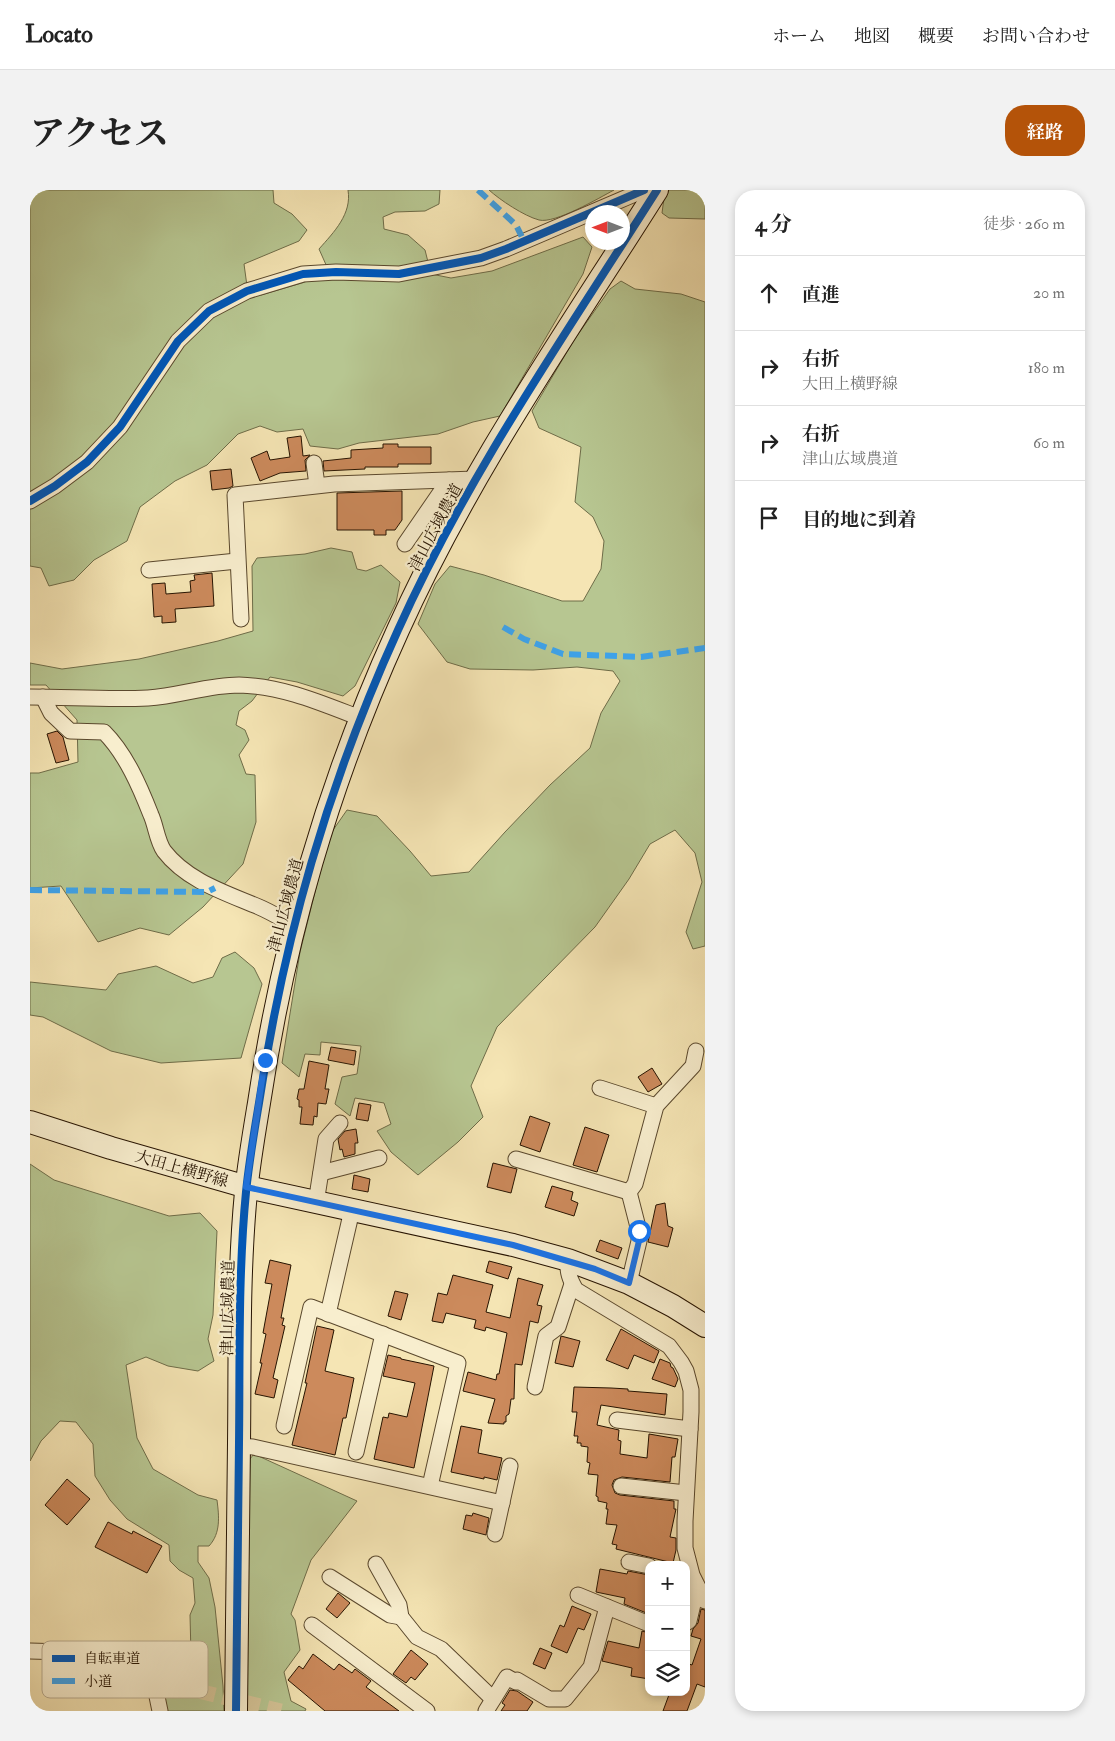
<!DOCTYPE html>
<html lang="ja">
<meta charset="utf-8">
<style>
:root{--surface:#fff;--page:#f2f2f2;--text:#222;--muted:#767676;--line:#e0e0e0;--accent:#b45309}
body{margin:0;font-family:"IM FELL Double Pica","Noto Serif JP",serif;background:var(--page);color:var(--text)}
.controls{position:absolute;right:15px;bottom:15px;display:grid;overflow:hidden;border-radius:10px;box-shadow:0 2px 8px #0003}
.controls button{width:45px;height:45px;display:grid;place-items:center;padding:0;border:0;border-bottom:1px solid var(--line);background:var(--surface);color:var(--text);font:25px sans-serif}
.compass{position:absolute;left:555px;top:15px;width:45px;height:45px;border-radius:50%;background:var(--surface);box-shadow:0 2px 8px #0003;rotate:270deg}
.stop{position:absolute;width:15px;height:15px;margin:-11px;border:4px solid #1a73e8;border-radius:50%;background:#fff}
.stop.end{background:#1a73e8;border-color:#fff;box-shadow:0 1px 5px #0008}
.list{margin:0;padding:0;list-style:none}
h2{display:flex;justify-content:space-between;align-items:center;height:65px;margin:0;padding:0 20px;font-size:21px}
h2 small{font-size:16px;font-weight:400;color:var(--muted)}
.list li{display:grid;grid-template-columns:32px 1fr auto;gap:15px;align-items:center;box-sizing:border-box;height:75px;padding:0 20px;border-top:1px solid var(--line)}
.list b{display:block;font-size:19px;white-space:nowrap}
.list p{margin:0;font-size:16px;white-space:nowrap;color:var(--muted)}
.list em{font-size:16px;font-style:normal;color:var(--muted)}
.icon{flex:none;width:28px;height:28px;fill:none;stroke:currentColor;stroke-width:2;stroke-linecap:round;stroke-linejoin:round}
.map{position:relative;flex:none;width:675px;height:1521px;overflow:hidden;border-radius:20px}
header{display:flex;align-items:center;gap:30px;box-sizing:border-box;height:70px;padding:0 25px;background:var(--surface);border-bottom:1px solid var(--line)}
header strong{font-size:24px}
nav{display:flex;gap:28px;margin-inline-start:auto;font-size:18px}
.intro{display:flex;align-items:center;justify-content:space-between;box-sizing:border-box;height:120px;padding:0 30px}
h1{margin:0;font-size:35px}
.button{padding:12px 22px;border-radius:20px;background:var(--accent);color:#fff;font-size:18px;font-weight:700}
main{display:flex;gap:30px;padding:0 30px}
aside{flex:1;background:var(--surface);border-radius:20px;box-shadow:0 2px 8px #0003}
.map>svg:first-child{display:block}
</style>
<header>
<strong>Locato</strong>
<nav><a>ホーム</a><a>地図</a><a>概要</a><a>お問い合わせ</a></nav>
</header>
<div class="intro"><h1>アクセス</h1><a class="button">経路</a></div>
<main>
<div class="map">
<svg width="675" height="1521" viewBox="0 0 675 1521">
<rect width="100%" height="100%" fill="#f5e5b4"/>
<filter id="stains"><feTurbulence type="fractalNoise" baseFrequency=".004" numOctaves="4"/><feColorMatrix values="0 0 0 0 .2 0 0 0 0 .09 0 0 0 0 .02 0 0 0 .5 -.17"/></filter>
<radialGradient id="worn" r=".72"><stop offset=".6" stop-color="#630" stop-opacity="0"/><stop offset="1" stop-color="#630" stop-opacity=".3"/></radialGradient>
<!-- green -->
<g fill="#b7c691" stroke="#6e6c48">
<path d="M10,0H243L244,13L262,24L277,40L269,51L214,74L217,96L231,105L275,92L297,77L289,59C304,42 322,24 318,0H410L409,14L395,21L365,22L353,27L354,39L378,45L395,60L401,84L421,88L462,81L553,47L562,57L553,84L470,226L443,232L408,244L329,253L308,259L280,256L273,239L247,242L230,236L208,244L177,275L145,291L110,317L97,351L64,370L44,390L19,396L11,378L0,376V11Z"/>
<path d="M459,0H584C569,8 525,34 509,30C494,26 470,10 459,0Z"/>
<polygon points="639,0 675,0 675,29 639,28 632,23 634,8"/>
<polygon points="591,91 605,99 651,104 675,112 675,756 663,759 656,742 672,692 665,663 645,640 620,654 599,689 565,737 467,837 441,896 453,927 428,952 388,985 361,962 347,941 361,934 354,913 325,908 320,926 305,914 312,887 327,884 331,856 291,852 290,865 275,864 269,887 252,873 270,762 290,682 301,643 317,620 347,626 380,661 401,686 439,682 475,642 520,595 560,558 571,523 590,491 583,481 547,477 503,480 440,479 417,472 388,434 405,394 420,376 454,385 532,411 553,411 571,379 574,351 563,327 545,312 551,257 509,238 502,221 544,150 580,99"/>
<polygon points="301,358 322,362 327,379 336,381 351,375 370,392 366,413 325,496 313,506 267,492 240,487 222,511 209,521 206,535 215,540 219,550 209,565 216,584 225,585 226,632 213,674 173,717 139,745 110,738 68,752 31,696 0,698 0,583 9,583 48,572 47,530 16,495 0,495 0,473 32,479 109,469 188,451 223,441 222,376 227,368 275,364"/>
<polygon points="205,762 224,778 232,794 211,868 131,873 81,861 13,827 0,825 0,792 76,800 88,784 126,776 163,793 183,787 192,768"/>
<path d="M0,974L24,990L139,1026L170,1023L187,1041L183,1125L178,1149L184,1171L168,1181L138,1176L116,1167L96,1175L107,1248L123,1279L168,1305L187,1310C189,1326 191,1343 179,1356H168V1372L179,1388L185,1417L193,1496L194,1521H136L134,1501L141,1499L147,1482L161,1465L160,1425L165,1413L163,1388L149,1380L140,1371L139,1355L97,1329L80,1310L65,1286L63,1254L46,1232L30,1231L11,1251L0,1271Z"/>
<polygon points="224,1264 327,1311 281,1370 261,1424 265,1430 270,1460 254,1482 261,1511 276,1519 275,1521 215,1521 219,1270"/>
</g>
<!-- building -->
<g fill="#cc8a5c" stroke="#261300">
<polygon points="271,246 273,266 280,265 275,270 276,281 250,283 230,291 221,268 237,261 240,270 260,267 257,248"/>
<polygon points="353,254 368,254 368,257 401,257 401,274 368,274 368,277 335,277 335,279 294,281 293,271 321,268 321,260 353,258"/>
<polygon points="201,279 203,296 199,298 182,300 180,281"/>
<polygon points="372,301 372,330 365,340 356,340 356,345 344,345 344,340 307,340 307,303"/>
<polygon points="182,383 184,416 145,419 146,432 132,433 132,426 124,427 122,394 135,393 136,404 161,402 160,391 165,390 164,385"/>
<polygon points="27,541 33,547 39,570 26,573 17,544"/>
<polygon points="301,857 326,861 324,875 298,870"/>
<polygon points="279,871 299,875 295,899 299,899 296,914 288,913 287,927 284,926 283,935 270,934 272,917 269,917 269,910 267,909 269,899 274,899"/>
<polygon points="622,878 632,894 618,902 608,887"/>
<polygon points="329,913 341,915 338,931 326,929"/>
<polygon points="500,926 520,933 510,962 490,955"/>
<polygon points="555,937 579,945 567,982 543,975"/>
<polygon points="326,939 328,953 325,953 325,964 314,967 312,959 310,960 308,949 315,941"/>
<polygon points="463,973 487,979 481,1003 457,997"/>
<polygon points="324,985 340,989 338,1002 322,999"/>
<polygon points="522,996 543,1002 541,1010 548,1013 544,1026 515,1017"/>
<polygon points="635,1013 638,1036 643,1038 638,1057 618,1052 626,1015"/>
<polygon points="570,1050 592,1058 588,1069 566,1061"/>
<polygon points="240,1070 261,1075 251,1128 254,1128 252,1135 255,1136 243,1188 248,1190 244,1208 225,1204 232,1173 230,1173 236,1144 233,1143 242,1094 235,1093"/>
<polygon points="459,1071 482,1077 478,1089 456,1082"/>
<polygon points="423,1085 463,1095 456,1122 480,1128 488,1088 513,1095 507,1115 512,1116 508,1133 500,1131 492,1175 485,1174 484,1209 481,1209 479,1224 476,1226 476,1232 474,1232 474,1234 458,1233 465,1209 433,1201 438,1182 466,1190 467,1184 469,1184 477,1143 456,1137 455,1141 444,1138 446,1130 416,1123 413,1133 402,1131 408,1103 417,1105"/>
<polygon points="365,1101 378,1104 371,1130 358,1126"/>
<polygon points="287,1136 304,1140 295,1181 324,1188 316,1228 313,1228 305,1265 262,1255 277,1193 275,1193"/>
<polygon points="591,1139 629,1161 624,1173 604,1165 598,1179 576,1170"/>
<polygon points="531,1146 550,1151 543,1177 525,1173"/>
<polygon points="358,1165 371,1168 371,1169 404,1176 384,1278 344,1269 353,1227 358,1228 359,1223 377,1227 385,1193 353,1186"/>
<polygon points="630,1169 640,1173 641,1177 643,1178 648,1189 645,1197 622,1189"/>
<polygon points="544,1197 581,1198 598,1199 598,1201 637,1204 635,1225 571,1215 567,1235 589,1240 588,1250 591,1251 590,1264 617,1268 619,1244 648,1249 645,1267 642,1267 640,1292 592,1287 584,1290 582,1295 585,1303 590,1305 644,1311 644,1319 646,1319 640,1347 646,1348 646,1360 643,1373 586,1359 587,1355 582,1354 587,1335 576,1334 578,1319 576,1319 577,1313 568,1311 568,1307 566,1306 568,1285 558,1284 560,1273 557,1272 558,1257 551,1256 551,1253 547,1253 548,1246 544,1246 547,1222 542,1222"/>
<polygon points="431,1236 452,1240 448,1263 472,1268 467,1290 454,1287 454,1289 421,1282"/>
<polygon points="37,1289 60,1309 37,1335 15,1315"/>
<polygon points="443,1323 459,1328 456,1345 433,1339 436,1325 442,1326"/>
<polygon points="78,1332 102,1344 103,1341 132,1356 117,1383 65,1357"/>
<polygon points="570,1379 597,1384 598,1381 619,1385 619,1424 594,1414 595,1408 566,1402"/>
<polygon points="308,1403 320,1413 307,1428 296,1419"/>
<polygon points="542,1416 561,1424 554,1440 548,1438 537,1463 521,1456 530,1435 534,1437"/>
<polygon points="671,1419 675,1420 675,1497 667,1494 657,1521 633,1521 640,1502 656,1502 656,1473 662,1475 671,1449 661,1446 663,1439 668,1433"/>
<polygon points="612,1441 619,1443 619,1489 601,1486 602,1478 572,1471 578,1451 609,1458"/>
<polygon points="510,1458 522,1463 515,1479 503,1474"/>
<polygon points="381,1460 398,1474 385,1490 381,1487 376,1493 363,1484"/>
<polygon points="283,1464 304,1480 309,1474 322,1483 325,1479 341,1491 336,1497 369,1521 295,1521 258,1490 269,1476 273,1479"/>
<polygon points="480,1500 487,1501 503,1512 497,1521 471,1521 475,1515 472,1513"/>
</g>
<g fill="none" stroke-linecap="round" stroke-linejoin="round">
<!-- street-tunnel -->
<polyline stroke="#d6c699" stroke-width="15" stroke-dasharray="15 8" stroke-linecap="butt" points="148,1496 251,1521"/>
<!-- street casing -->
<g stroke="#5a482d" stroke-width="17">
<g id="street">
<polyline points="284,273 287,295"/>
<polyline points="0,311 25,296 57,272 90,237 148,151 179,121 217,101 273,84 306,82 369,84 451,68 476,59 614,0"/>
<polyline points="375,354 419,290"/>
<polyline points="119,380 207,371"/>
<polyline points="211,429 205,305 304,294 445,289"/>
<path d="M0,507C39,507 79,510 118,508C149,506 178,495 209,495C252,496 291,513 330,528"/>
<path d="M13,507L21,523L40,541L74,542C96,564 110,597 121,625C126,636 127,651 134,661C157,691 196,703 229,717C241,722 252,729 263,735"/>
<polyline points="570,898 626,916"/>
<polyline points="486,969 599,1002"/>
<polyline points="291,983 349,968"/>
<polyline points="599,1002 605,994 626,916 663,876 666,861"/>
<polyline points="286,1013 296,949 310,933"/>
<path d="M538,1070C537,1082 540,1090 546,1100L639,1156L651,1172L656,1181L661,1200V1222L655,1331V1358L662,1385L675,1411"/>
<polyline points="599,1093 609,1051 609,1041 599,1002"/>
<polyline points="298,1124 322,1020"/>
<polyline points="505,1197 516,1146 528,1137 542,1094"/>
<polyline points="587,1230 660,1239"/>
<polyline points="254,1236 281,1117 428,1173 400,1296"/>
<polyline points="209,1256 223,1257 472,1313"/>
<polyline points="326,1262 353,1144"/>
<polyline points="591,1296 656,1303"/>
<polyline points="465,1344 480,1276"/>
<polyline points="599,1372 619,1376"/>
<polyline points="346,1374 369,1415 371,1427 387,1447 411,1459 463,1509"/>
<polyline points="300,1387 360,1425 371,1427"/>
<polyline points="548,1405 619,1434"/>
<polyline points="656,1433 659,1431 667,1397"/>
<polyline points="282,1435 397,1521"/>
<polyline points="0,1461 34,1462 48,1465 85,1485 111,1486 124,1492 148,1496"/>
<polyline points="124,1492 130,1521"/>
<polyline points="456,1521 477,1487 486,1492 487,1490 519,1509 535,1509 561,1477 577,1417"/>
</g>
</g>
<!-- secondary casing -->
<g stroke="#261300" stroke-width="24">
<g id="secondary">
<polyline points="0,932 81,958 217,997 483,1055 538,1070 599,1093 643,1116 675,1136"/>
<path d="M206,1521C207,1432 208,1342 209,1253C210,1169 208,1085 216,1002C219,972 224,943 229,913C254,747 298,594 368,440C438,284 536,144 627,0"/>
</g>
</g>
<!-- street -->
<use href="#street" stroke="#f8eece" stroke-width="15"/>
<!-- secondary -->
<use href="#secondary" stroke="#f8eece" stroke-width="22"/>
<!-- quiet -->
<g stroke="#3ea2e9" stroke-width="6" stroke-dasharray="12 6" stroke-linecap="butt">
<polyline points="448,0 486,35 494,51"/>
<polyline points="473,437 494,449 533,464 611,467 675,458"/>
<polyline points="0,700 177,702 185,698"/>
</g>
<!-- cycleway casing -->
<g stroke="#f8eece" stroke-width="11">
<g id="cycleway">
<polyline points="0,311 25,296 57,272 90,237 148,151 179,121 217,101 273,84 306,82 369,84 451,68 476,59 614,0"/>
<path d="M206,1521C207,1432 208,1342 209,1253C210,1169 208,1085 216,1002C219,972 224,943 229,913C254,747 298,594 368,440C438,284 536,144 627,0"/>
</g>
</g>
<!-- cycleway -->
<use href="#cycleway" stroke="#0057b8" stroke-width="8"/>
</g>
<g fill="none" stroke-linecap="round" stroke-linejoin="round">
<!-- route -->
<polyline stroke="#1a73e8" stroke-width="6" points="235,870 216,997 483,1055 565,1079 599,1093 609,1051 609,1041"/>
</g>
<g text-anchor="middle" stroke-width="4.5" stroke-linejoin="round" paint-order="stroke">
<!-- street labels -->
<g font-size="16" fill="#261300" stroke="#f8eece">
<text transform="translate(405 337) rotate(-62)" y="6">津山広域農道</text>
<text transform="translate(255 715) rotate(-75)" y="6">津山広域農道</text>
<text transform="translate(152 978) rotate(16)" y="6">大田上横野線</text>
<text transform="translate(197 1118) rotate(-89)" y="6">津山広域農道</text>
</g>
</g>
<!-- legend -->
<rect x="12" y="1451" width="166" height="57" rx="8" fill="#f8eece" stroke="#b9ac90" stroke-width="1"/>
<rect x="22" y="1465" width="23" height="7" fill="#0057b8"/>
<rect x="22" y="1488" width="23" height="6" fill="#3ea2e9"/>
<g font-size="14" fill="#261300">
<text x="54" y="1473">自転車道</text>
<text x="54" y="1496">小道</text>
</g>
<rect width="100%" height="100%" filter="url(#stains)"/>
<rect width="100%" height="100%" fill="url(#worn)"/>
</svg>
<div class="controls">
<button>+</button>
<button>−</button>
<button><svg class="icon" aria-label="layers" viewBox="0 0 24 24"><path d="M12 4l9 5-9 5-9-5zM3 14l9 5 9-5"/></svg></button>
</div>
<svg class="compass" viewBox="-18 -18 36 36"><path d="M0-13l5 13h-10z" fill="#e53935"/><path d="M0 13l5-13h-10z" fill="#767676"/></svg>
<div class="stop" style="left:609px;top:1041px"></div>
<div class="stop end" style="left:235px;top:870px"></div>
</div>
<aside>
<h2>4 分<small>徒歩 · 260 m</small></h2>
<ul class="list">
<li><svg class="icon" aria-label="ahead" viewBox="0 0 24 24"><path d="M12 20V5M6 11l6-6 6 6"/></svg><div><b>直進</b></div><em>20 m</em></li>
<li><svg class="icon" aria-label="right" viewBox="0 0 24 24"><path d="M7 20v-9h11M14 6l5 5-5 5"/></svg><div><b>右折</b><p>大田上横野線</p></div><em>180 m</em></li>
<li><svg class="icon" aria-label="right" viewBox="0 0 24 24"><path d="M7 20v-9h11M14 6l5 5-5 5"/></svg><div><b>右折</b><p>津山広域農道</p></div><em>60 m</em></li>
<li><svg class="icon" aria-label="arrive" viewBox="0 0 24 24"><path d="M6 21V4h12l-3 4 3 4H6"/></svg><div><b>目的地に到着</b></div></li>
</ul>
</aside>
</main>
